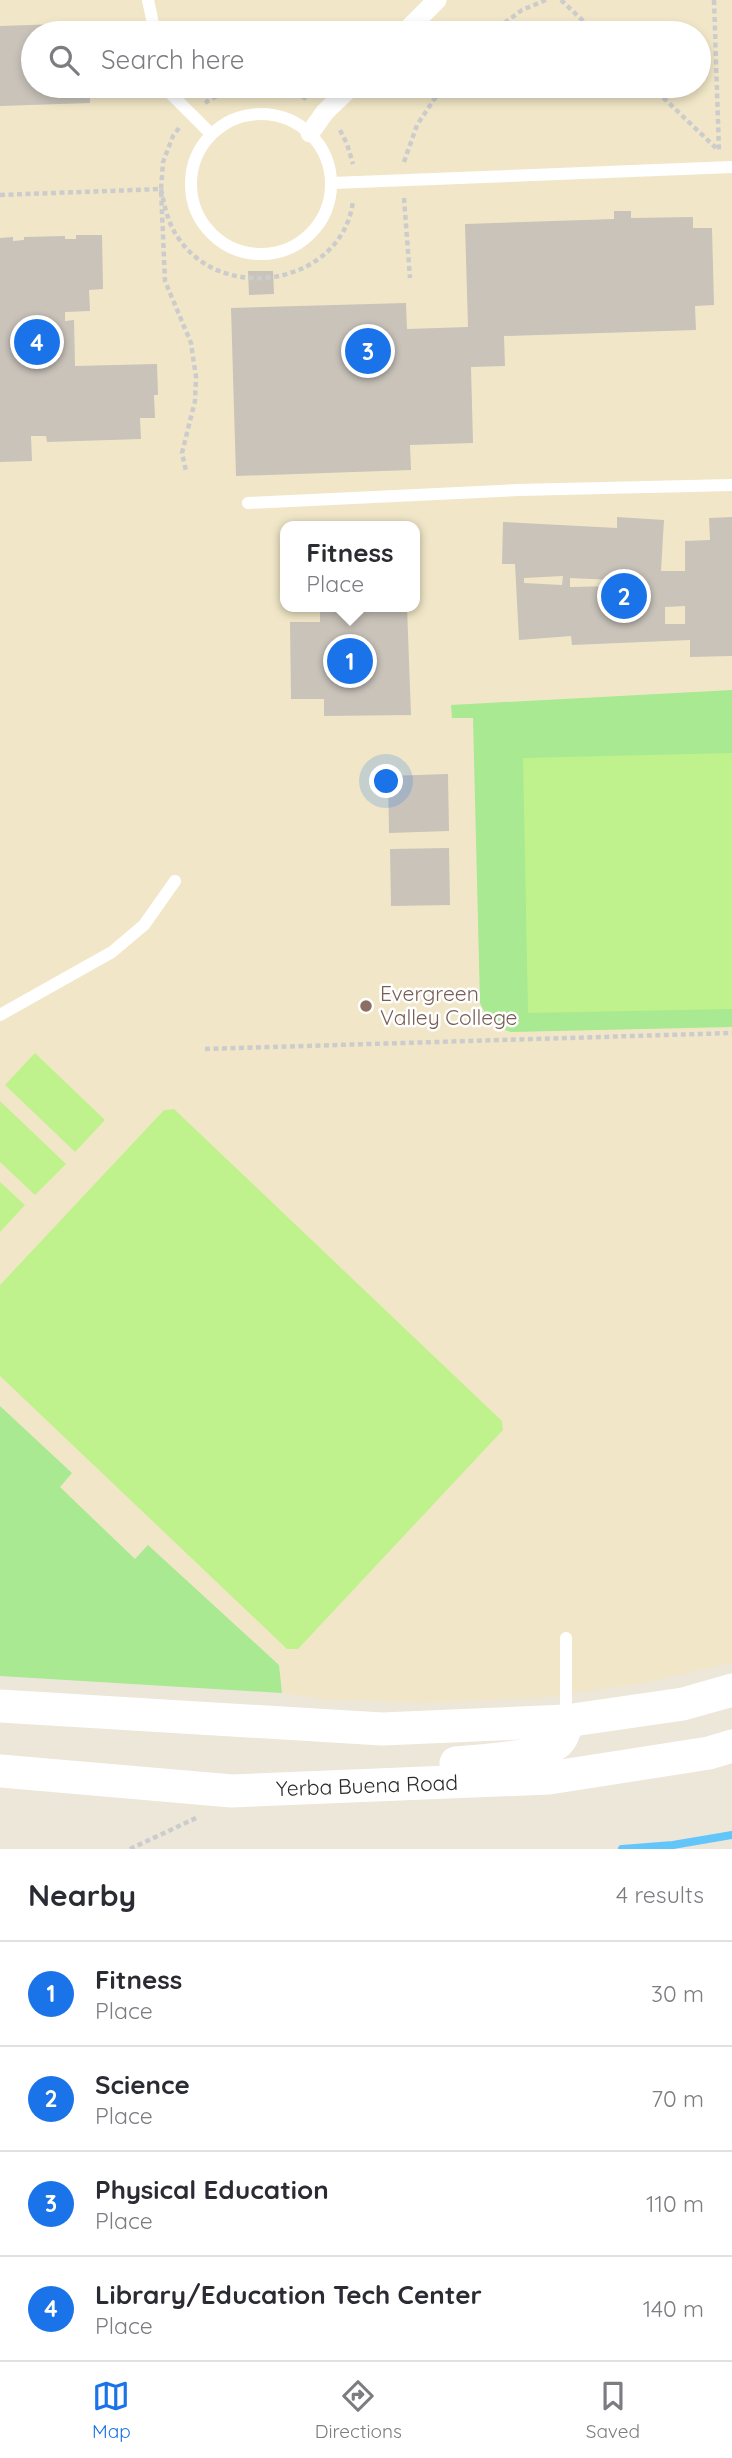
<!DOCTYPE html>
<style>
:root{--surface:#fff;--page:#f7f7f7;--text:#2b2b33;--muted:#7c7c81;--line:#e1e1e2;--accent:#1a73e8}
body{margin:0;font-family:Quicksand,sans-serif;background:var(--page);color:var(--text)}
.you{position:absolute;left:387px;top:782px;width:24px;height:24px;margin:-18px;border:5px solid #fff;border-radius:50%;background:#1a73e8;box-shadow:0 0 0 10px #1a73e833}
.badge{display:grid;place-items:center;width:46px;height:46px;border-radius:50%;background:var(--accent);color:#fff;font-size:23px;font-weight:700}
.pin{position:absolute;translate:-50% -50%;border:4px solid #fff;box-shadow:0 2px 7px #0006}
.popup{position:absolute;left:280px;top:521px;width:140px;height:91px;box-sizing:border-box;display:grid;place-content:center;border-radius:14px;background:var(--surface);filter:drop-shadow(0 2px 5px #0005);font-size:23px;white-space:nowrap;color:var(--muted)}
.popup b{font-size:26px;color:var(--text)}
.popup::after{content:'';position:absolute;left:50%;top:100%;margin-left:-14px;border:14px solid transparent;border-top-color:var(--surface)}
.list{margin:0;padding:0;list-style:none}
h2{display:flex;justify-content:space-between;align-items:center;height:91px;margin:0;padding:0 28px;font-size:30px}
h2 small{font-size:23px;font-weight:400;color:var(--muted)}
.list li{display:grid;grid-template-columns:46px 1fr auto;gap:21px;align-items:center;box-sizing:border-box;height:105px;padding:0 28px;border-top:2px solid var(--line)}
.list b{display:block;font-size:26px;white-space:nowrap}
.list p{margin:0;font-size:23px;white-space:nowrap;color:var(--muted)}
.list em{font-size:23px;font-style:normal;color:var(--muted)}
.icon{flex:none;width:38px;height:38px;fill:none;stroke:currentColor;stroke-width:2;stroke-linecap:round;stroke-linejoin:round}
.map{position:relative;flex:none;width:732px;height:1849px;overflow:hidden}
.search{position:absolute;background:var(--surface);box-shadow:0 4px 10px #0003;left:21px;right:21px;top:21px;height:77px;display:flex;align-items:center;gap:18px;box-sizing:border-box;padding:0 24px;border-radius:38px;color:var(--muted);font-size:26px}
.sheet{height:511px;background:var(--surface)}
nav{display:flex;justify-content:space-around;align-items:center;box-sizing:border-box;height:98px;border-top:2px solid var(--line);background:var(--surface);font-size:19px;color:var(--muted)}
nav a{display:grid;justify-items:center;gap:4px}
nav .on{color:var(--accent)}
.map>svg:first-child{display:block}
</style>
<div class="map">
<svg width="732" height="1849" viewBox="0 0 732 1849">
<rect width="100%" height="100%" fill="#ede7da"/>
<!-- education -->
<path fill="#f1e7c8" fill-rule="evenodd" d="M0,0H732V1663L639,1684L539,1698L425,1703L319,1699L282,1693L279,1665L149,1546L135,1559L59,1487L72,1473L0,1406ZM33,33H699V86H33ZM285,526H415V607H285Z"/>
<!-- green -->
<g fill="#a8e991">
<path d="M732,690V1027L511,1032C494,1027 487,1018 480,1003L473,718H452L451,705Z"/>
<polygon points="0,1406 72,1473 60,1487 135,1559 148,1545 279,1665 282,1693 0,1676"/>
</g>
<!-- pitch -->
<g fill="#bff28c">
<polygon points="732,753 732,1009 528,1013 523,758"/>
<polygon points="35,1053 105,1120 75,1152 5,1085"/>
<polygon points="0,1101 66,1164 35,1195 0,1162"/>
<polygon points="174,1109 502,1421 503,1430 298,1649 287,1649 0,1376 0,1285 164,1110"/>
<polygon points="0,1182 25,1205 0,1232"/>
</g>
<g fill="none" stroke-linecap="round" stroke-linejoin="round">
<!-- stream -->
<polyline stroke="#63c6fa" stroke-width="8" points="622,1849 673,1845 732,1835"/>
</g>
<!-- building -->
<g fill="#c9c3ba" fill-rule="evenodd">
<polygon points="88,23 88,33 33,33 33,86 90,86 90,103 0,106 0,26"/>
<polygon points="614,211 631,211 631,218 693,217 693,228 712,228 714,305 695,306 696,330 504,336 505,366 471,367 473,443 410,445 411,470 236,476 231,308 406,303 407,329 468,327 465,224 614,219"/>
<polygon points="76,235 102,235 103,289 89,290 90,311 65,312 65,321 74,320 75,366 157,364 158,395 154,395 155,418 140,418 141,439 47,442 46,436 31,436 32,461 0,462 0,238 13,237 13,241 24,240 24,237 65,236 65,239 76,239"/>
<polygon points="248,271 273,271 274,294 249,295"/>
<path d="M617,517L664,520L661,571H685V541L710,540L709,518L732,517V656L690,657V640L572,645L571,636L519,640L515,564H502L503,522L617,528ZM563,576L562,585L524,583V578ZM570,578L614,580L615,586L570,587ZM685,606V624H665V607Z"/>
<polygon points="320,607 407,607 411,715 324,716 324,699 291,699 290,622 320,622"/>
<polygon points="448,774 449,831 389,833 388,776"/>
<polygon points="449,848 450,905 391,906 390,849"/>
</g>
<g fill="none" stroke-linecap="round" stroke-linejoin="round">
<!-- path -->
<g stroke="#ccc" stroke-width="4.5" stroke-dasharray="5 3.5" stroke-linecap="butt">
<polyline points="561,0 596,33"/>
<polyline points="714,0 719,151"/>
<polyline points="334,33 382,31"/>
<polyline points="491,33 522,10 546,0"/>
<polyline points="651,86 716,148"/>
<path d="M205,103C234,83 279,80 308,100"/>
<polyline points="179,128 173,136 163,162 161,189 165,281 191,343 196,377 195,401 182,453 186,471"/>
<polyline points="340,130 347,144 353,164"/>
<polyline points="404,162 417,125 443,86"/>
<path d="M161,189C165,208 168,224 179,239C225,306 343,283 353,201"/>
<polyline points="0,195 161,189"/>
<polyline points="404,198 410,278"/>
<polyline points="205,1049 732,1033"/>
<polyline points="130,1849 196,1818"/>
</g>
<!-- service -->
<g stroke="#fff" stroke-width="12">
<polyline points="148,0 155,33"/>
<polyline points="166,86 171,94 211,134"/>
<circle cx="261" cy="184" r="70"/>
<polyline points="332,183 732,167"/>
<polyline points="248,503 518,490 732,485"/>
<polyline points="0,1015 112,952 144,925 175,881"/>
<polyline points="566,1718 566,1638"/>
</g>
<!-- pedestrian -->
<g stroke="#fff" stroke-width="19">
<polyline points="404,33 437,0"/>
<polyline points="310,133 325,112 352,86"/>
</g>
<!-- tertiary -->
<g stroke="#fff" stroke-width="33">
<polyline points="0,1706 382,1729 566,1721 683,1704 732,1690"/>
<path d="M456,1763C482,1760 540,1759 558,1742C564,1736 565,1728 566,1721"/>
<polyline points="0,1771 232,1791 549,1778 709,1753 732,1746"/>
</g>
</g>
<!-- markers -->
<circle fill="#8d6e63" stroke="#fff" stroke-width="2.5" cx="366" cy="1006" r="7"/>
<g text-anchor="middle" stroke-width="5" stroke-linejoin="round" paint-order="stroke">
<!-- education labels -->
<g font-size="21" fill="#785e54" stroke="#fff" text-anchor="start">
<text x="380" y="1001">Evergreen<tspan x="380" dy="24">Valley College</tspan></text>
</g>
<!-- street labels -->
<g font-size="21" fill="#2a2a2a" stroke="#fff">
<text transform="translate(367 1786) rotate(-2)" y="7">Yerba Buena Road</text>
</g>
</g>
</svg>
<div class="you"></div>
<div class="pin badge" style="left:350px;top:661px">1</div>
<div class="popup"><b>Fitness</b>Place</div>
<div class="pin badge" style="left:624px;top:596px">2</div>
<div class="pin badge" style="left:368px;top:351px">3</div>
<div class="pin badge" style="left:37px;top:342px">4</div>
<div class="search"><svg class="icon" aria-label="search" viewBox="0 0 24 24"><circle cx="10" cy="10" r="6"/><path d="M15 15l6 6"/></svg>Search here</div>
</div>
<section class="sheet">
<h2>Nearby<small>4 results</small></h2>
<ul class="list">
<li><span class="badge">1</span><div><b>Fitness</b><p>Place</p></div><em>30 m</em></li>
<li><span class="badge">2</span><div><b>Science</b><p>Place</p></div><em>70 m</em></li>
<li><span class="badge">3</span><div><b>Physical Education</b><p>Place</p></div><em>110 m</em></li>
<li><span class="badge">4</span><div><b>Library/Education Tech Center</b><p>Place</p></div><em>140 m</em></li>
</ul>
</section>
<nav>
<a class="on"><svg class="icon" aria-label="map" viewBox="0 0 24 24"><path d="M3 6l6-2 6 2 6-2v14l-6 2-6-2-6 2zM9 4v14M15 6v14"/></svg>Map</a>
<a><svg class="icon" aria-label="directions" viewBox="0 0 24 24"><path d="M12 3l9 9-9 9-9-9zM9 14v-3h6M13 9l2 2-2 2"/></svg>Directions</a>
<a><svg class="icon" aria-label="saved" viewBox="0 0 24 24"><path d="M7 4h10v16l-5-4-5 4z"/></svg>Saved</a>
</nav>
